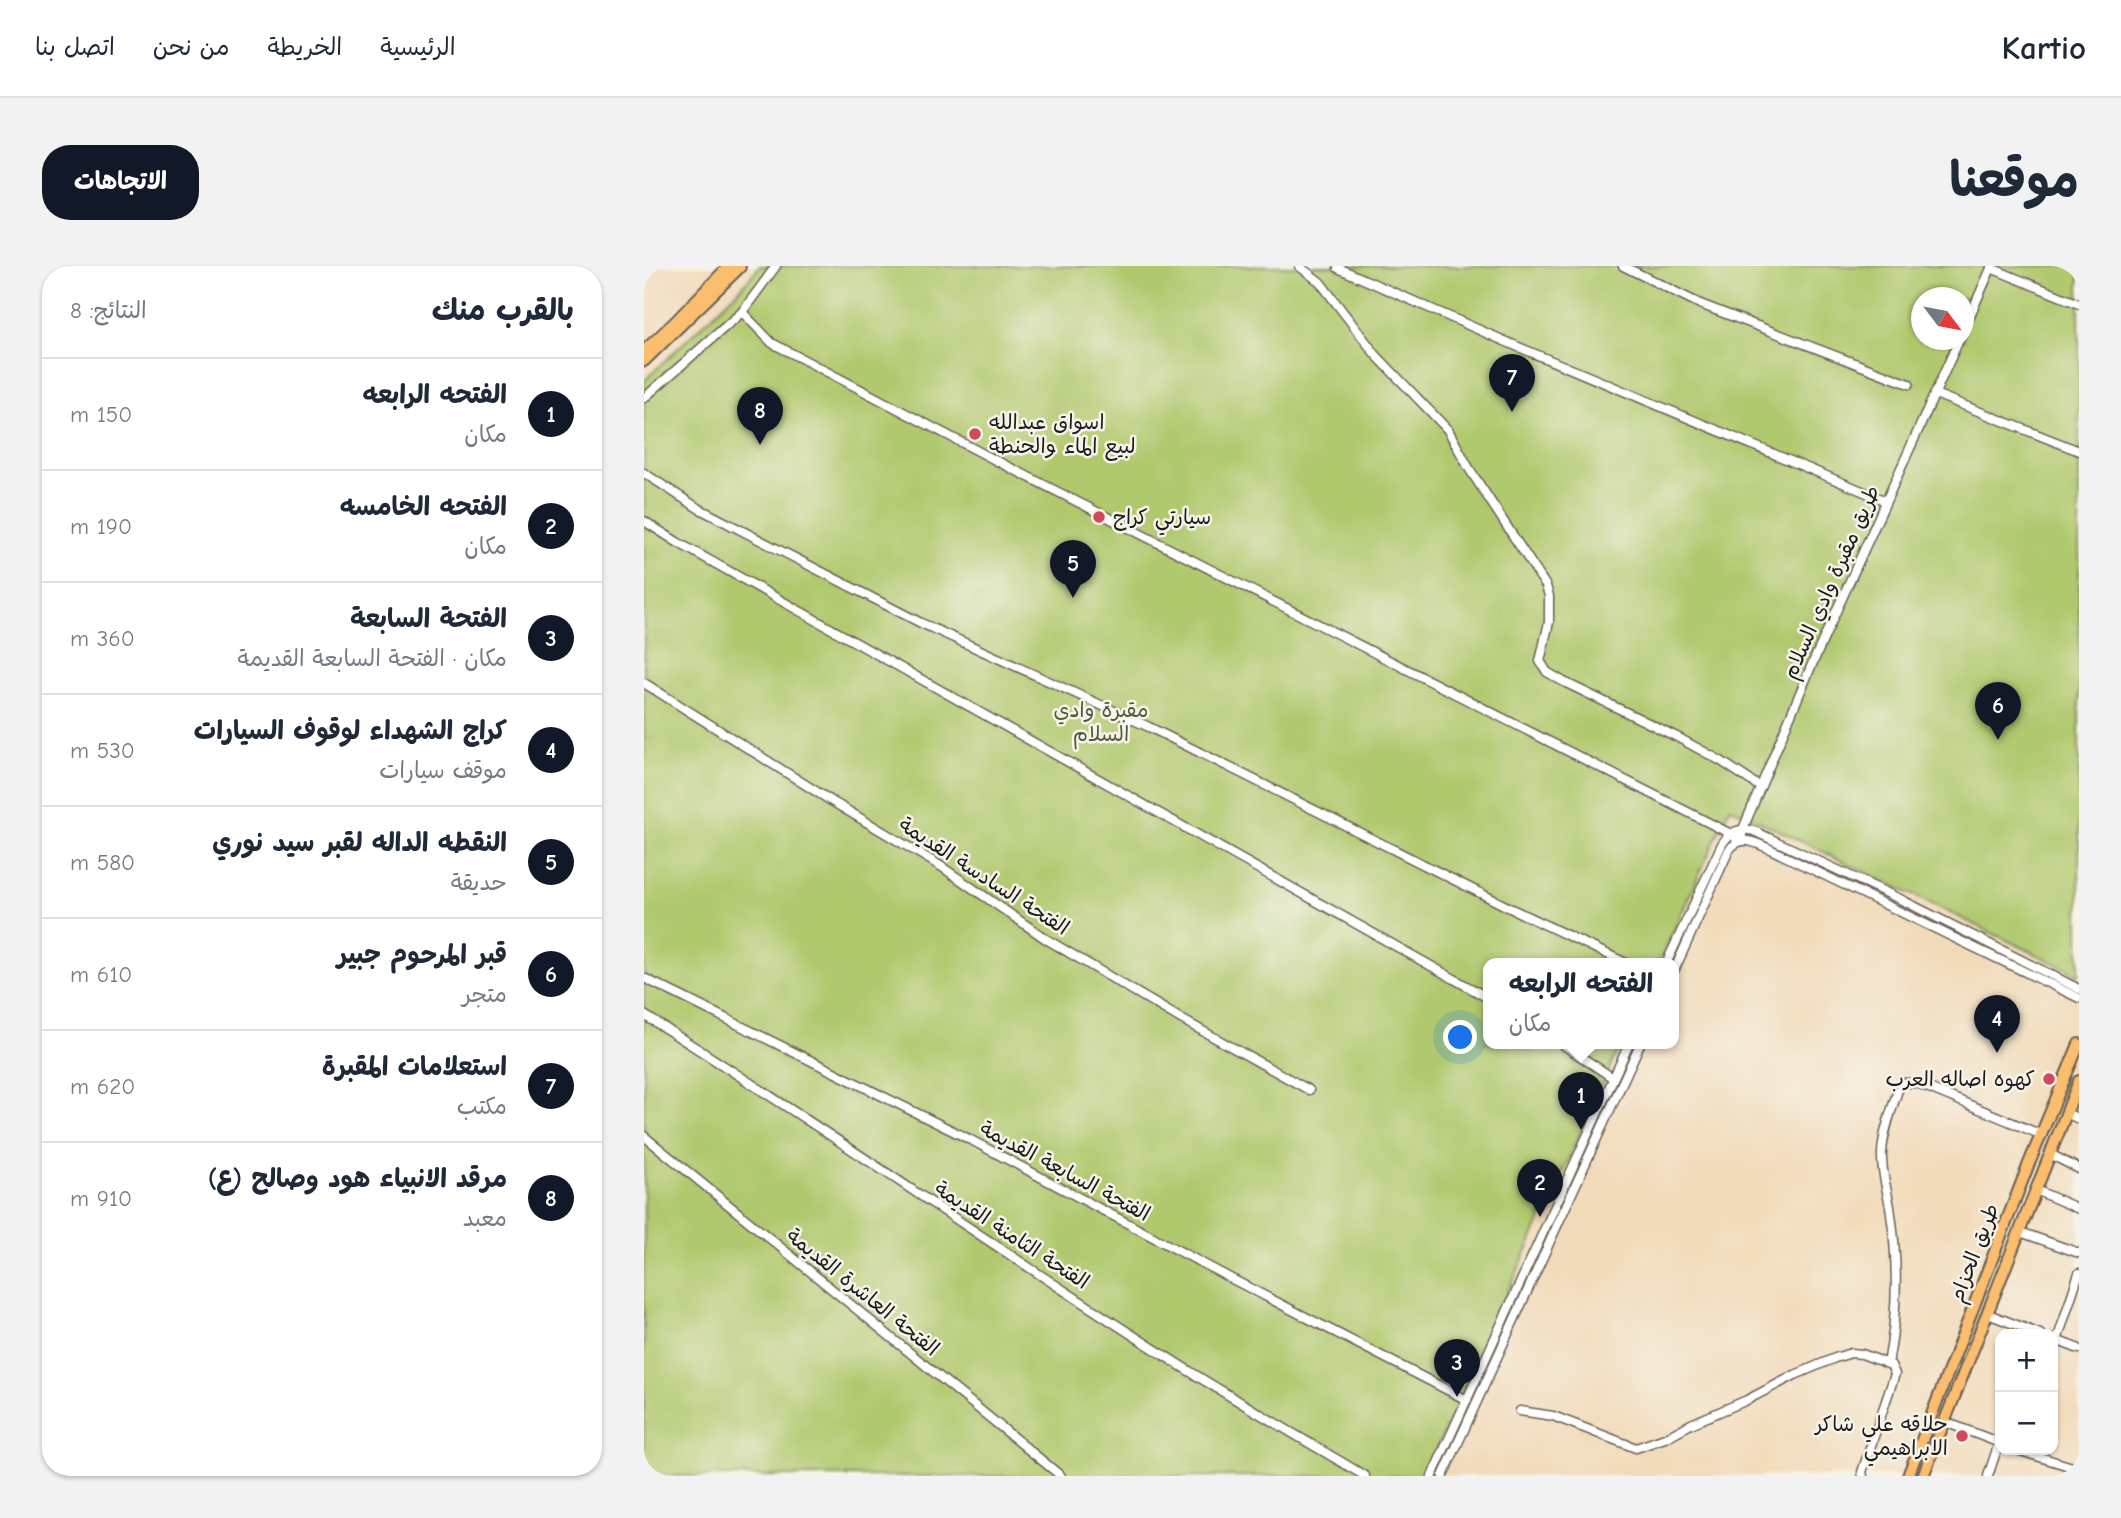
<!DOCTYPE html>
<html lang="ar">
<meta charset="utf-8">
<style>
:root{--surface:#fff;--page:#f2f2f3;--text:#1f2937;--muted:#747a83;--line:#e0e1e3;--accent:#111827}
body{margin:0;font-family:"Comic Neue","Playpen Sans Arabic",sans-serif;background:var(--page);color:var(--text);direction:rtl}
.controls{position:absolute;right:21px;bottom:21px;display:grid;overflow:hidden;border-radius:14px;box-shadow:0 2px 5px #0004}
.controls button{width:63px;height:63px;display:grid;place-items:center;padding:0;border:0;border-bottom:2px solid var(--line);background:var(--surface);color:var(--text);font:35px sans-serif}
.compass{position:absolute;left:1267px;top:21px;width:63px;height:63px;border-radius:50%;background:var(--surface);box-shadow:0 2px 5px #0004;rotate:122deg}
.you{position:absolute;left:817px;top:772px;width:24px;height:24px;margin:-18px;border:5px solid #fff;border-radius:50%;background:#1a73e8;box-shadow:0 0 0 10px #1a73e833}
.badge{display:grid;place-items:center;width:46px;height:46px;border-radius:50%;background:var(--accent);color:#fff;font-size:23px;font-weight:700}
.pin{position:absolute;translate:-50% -58px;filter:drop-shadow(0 2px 4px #0008)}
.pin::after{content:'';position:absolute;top:37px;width:24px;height:21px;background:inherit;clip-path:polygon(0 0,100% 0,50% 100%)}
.popup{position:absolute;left:839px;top:692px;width:196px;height:91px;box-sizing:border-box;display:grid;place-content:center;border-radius:14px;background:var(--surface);filter:drop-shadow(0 2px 5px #0005);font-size:23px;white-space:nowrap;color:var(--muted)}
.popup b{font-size:26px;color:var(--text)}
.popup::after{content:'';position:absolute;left:50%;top:100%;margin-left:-14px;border:14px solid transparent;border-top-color:var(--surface)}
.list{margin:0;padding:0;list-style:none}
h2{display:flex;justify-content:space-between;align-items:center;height:91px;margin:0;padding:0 28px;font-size:30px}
h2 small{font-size:23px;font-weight:400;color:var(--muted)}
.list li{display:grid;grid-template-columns:46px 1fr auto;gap:21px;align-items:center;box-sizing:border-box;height:112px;padding:0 28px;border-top:2px solid var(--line)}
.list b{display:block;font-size:26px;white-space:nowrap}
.list p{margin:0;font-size:23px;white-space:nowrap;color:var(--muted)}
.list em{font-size:23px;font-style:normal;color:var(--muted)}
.map{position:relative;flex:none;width:1435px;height:1210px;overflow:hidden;direction:ltr;border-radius:28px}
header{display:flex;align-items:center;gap:42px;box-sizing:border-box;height:98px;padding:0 35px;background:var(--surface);border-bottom:2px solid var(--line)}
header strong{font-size:33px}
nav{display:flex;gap:38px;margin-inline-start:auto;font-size:24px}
.intro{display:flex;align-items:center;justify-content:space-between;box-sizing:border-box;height:168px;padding:0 42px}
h1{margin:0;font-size:49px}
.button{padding:18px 32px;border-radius:28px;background:var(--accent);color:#fff;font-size:24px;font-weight:700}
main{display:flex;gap:42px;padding:0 42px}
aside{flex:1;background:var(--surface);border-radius:28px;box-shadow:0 2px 5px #0004}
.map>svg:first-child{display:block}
</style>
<header>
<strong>Kartio</strong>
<nav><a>الرئيسية</a><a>الخريطة</a><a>من نحن</a><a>اتصل بنا</a></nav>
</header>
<div class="intro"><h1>موقعنا</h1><a class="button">الاتجاهات</a></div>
<main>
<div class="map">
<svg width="1435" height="1210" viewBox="0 0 1435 1210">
<rect width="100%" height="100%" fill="#f7f3e8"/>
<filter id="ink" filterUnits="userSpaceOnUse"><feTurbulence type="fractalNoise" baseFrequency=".0143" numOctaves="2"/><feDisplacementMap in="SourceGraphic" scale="14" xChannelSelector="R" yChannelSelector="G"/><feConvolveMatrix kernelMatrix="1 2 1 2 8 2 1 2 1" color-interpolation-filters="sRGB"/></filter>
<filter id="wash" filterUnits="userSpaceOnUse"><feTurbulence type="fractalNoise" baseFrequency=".00686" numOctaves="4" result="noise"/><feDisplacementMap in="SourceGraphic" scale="28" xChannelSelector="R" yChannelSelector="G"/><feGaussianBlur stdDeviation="1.57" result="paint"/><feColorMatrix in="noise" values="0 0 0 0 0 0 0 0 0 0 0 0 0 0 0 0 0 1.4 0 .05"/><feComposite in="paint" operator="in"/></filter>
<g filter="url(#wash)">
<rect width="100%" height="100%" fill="#f2dbbb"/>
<!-- green -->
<path fill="#b0c96e" stroke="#667245" stroke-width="2" fill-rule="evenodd" d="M116,0H1435V709L1086,541L1014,698H844V778H977L780,1210H0V115L95,24ZM1278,32H1320V74H1278Z"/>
</g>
<g filter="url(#ink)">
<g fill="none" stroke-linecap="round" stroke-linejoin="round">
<!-- minor casing -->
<g stroke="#675f54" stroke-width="11">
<g id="minor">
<polyline points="132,0 98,46 128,77 351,194 1087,568 1095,575"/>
<polyline points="655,0 676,16 732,89 804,164 826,204 902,320 905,330 905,356 896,395 903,406 920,416 1033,471 1077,495 1116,521"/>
<polyline points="979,0 1056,38 1265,118"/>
<polyline points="694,2 872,80 1242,235"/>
<polyline points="1347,2 1435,38"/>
<polyline points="1320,63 1348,0"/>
<polyline points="1291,128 1435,185"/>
<polyline points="0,132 98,46"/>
<polyline points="0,207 54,242 277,357 505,461 872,645 984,698"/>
<polyline points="0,255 33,276 844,732"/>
<polyline points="0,417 189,536 298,601 402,673 537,753 665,824"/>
<polyline points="1097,575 1099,563 1166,403 1315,74"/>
<path d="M1022,698L1078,578C1086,566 1095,561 1110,565L1258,634L1435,723"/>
<path d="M1030,705L1085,584C1097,568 1110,576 1126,583L1435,732"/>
<polyline points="0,712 327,874 586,1012 823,1134"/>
<path d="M0,749C178,860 349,981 526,1093C590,1134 656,1171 721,1210"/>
<polyline points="918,778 969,812"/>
<polyline points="1422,847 1435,853"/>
<polyline points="0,870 417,1210"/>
<polyline points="1406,888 1435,903"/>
<polyline points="1392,924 1435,943"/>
<polyline points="1376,966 1435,987"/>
<polyline points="1344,1048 1396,1068"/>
<polyline points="1409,1073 1435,1083"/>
<polyline points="1409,1087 1435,1007"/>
<path d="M1244,1098C1254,1046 1254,993 1246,941C1243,922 1237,906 1238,887C1239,866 1248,843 1254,824L1259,817H1273L1398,869"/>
<polyline points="876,1145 909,1150 992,1182 1021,1172 1047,1158 1103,1134 1151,1109 1191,1092 1207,1087 1218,1088 1247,1099 1251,1108 1218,1206 1219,1210"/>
<polyline points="1301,1156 1356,1177"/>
<polyline points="1373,1184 1435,1203"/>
<polyline points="788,1210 985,778"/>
<polyline points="799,1210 996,778"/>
<polyline points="1344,1210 1356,1174"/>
</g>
</g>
<!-- major casing -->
<g stroke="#675f54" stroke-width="14">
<g id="major">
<polyline points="0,85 32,55 85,0"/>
<polyline points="0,95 96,1"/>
<polyline points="1264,1210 1384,900 1435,778"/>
<polyline points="1279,1210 1435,815"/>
</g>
</g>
<!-- minor -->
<use href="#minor" stroke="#fff" stroke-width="8"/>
<!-- major -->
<use href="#major" stroke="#fbbd6e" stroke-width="10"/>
</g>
</g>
<!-- markers -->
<g fill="#d1495b" stroke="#f7f3e8" stroke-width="2.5">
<circle cx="331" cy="168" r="7"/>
<circle cx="455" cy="251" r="7"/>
<circle cx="1405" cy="813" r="7"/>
<circle cx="1318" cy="1170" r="7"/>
</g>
<g text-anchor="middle" stroke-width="5" stroke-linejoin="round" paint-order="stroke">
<!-- poi labels -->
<g font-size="21" fill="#1c1c1c" stroke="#f7f3e8" text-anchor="start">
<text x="345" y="163">اسواق عبدالله<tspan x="345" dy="24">لبيع الماء والحنطة</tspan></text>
<text x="469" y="258">سيارتي كراج</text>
<text x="1391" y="820" text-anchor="end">كهوه اصاله العرب</text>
<text x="1304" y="1165" text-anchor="end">حلاقه علي شاكر<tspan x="1304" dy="24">الابراهيمي</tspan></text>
</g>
<!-- street labels -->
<g font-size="21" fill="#1c1c1c" stroke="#f7f3e8">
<text transform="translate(1187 316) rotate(-66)" y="7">طريق مقبرة وادي السلام</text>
<text transform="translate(340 610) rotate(33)" y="7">الفتحة السادسة القديمة</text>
<text transform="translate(421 905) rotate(28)" y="7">الفتحة السابعة القديمة</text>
<text transform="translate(368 969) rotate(33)" y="7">الفتحة الثامنة القديمة</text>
<text transform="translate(1330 987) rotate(-69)" y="7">طريق الحزام</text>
<text transform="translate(219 1026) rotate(39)" y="7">الفتحة العاشرة القديمة</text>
</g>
<!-- park labels -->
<g font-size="21" fill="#505939" stroke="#f7f3e8">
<text x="457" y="451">مقبرة وادي<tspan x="457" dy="24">السلام</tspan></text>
</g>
</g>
</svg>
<div class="controls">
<button>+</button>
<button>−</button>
</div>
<svg class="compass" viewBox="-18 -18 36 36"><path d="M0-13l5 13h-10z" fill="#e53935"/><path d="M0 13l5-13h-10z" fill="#747a83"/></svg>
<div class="you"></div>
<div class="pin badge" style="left:937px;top:864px">1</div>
<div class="popup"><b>الفتحه الرابعه</b>مكان</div>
<div class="pin badge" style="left:896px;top:951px">2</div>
<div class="pin badge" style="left:813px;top:1131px">3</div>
<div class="pin badge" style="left:1353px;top:787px">4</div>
<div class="pin badge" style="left:429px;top:332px">5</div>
<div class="pin badge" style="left:1354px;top:474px">6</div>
<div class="pin badge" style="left:868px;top:146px">7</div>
<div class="pin badge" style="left:116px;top:179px">8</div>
</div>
<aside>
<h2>بالقرب منك<small>النتائج: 8</small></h2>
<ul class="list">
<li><span class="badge">1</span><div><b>الفتحه الرابعه</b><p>مكان</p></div><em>150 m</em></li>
<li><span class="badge">2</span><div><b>الفتحه الخامسه</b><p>مكان</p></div><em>190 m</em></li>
<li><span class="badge">3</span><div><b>الفتحة السابعة</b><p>مكان · الفتحة السابعة القديمة</p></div><em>360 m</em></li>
<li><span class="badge">4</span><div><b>كراج الشهداء لوقوف السيارات</b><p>موقف سيارات</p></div><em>530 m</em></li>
<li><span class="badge">5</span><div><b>النقطه الداله لقبر سيد نوري</b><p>حديقة</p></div><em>580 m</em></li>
<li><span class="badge">6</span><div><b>قبر المرحوم جبير</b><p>متجر</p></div><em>610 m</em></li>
<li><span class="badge">7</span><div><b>استعلامات المقبرة</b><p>مكتب</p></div><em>620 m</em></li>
<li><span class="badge">8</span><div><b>مرقد الانبياء هود وصالح (ع)</b><p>معبد</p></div><em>910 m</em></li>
</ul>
</aside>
</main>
